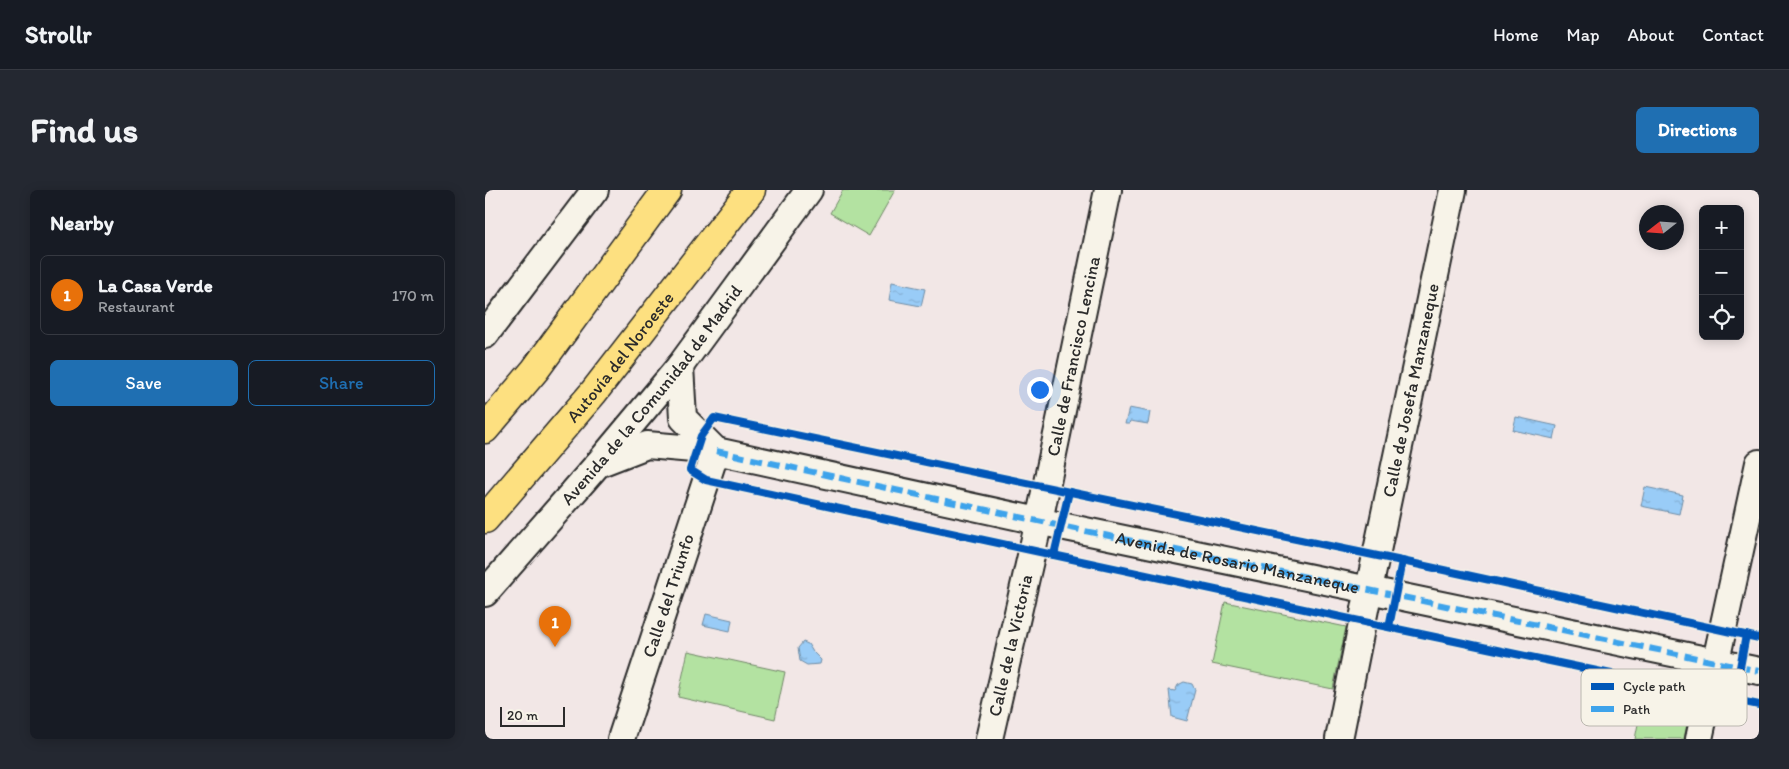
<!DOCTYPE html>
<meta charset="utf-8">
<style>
:root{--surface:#171b24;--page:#242831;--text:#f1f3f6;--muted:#9ea1a6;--line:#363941;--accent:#1f6fb2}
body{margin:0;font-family:Itim,sans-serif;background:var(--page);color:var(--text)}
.controls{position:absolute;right:15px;top:15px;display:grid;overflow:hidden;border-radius:8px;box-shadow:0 2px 12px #0003}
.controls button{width:45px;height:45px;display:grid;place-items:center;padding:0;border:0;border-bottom:1px solid var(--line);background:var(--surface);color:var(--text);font:25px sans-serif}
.compass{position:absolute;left:1154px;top:15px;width:45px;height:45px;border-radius:50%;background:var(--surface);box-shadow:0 2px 12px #0003;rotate:253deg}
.scale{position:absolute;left:15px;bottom:12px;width:65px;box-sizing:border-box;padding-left:5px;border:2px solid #2b2b2b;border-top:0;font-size:14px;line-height:18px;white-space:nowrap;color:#2b2b2b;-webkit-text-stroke:4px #f7f3e8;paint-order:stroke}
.you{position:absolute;left:554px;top:199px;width:18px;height:18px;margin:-12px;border:4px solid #fff;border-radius:50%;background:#1a73e8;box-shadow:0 0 0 8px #1a73e833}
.badge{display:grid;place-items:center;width:32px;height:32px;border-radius:50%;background:var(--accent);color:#fff;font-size:16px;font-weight:700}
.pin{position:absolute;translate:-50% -41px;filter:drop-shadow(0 1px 2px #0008)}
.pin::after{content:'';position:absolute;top:26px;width:18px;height:15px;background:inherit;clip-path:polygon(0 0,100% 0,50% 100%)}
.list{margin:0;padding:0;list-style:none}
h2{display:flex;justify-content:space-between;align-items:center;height:65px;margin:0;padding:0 20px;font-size:21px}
h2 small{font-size:16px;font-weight:400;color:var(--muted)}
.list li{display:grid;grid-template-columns:32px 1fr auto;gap:15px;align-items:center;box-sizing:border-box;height:80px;margin:0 10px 10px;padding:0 10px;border:1px solid var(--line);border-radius:8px}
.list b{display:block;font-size:19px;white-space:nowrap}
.list p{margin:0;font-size:16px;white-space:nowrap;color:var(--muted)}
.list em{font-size:16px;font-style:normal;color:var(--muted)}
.actions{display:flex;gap:10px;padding:15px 20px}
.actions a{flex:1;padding:11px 0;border:1px solid var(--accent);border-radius:8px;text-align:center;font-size:18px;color:var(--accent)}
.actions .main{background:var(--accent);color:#fff}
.icon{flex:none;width:28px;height:28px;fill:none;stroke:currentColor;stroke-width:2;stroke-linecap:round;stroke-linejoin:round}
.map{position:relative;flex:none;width:1274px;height:549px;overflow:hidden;border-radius:8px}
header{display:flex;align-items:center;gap:30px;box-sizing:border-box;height:70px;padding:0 25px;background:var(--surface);border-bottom:1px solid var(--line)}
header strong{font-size:24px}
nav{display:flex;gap:28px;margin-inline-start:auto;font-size:18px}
.intro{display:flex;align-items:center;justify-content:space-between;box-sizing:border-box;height:120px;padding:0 30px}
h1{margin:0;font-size:35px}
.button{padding:12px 22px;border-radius:8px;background:var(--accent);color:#fff;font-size:18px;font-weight:700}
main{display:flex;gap:30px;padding:0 30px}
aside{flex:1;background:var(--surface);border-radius:8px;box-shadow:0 2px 12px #0003}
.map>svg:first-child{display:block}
</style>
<header>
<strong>Strollr</strong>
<nav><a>Home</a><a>Map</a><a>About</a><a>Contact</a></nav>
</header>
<div class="intro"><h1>Find us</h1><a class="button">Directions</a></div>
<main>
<aside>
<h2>Nearby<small></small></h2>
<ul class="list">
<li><span class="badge" style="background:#e8710a">1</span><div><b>La Casa Verde</b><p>Restaurant</p></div><em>170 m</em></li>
</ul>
<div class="actions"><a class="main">Save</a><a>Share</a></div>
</aside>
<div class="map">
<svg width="1274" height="549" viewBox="0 0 1274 549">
<defs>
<pattern id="water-ripples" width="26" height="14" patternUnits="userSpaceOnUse" patternTransform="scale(1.25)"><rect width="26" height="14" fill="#99ccf7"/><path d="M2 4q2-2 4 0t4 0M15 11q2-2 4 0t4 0" fill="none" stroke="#84afd4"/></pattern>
</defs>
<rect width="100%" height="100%" fill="#f2e7e6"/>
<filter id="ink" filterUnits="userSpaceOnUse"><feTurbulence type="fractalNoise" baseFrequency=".02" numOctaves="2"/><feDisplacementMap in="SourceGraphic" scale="10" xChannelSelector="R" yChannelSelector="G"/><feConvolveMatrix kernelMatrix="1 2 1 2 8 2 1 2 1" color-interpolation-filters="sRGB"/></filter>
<g filter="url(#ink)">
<!-- pitch -->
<g fill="#b3e2a1" stroke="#6f8666">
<polygon points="358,0 410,0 384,46 345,23"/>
<polygon points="740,412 861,437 848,499 727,474"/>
<polygon points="203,461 300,482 290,529 193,507"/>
<polygon points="1160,499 1207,509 1199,549 1150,549"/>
</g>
<!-- water -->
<g fill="url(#water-ripples)" stroke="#6d8ca5">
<polygon points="407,92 440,99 436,116 404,110"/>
<polygon points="644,218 665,222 663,234 645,231 644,234 640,234"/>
<polygon points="1031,227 1072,236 1069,249 1028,240"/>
<polygon points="1160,297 1198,305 1194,324 1156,316"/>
<polygon points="221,424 247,430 245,441 218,435"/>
<polygon points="318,452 323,454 328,462 336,470 335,474 322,475 315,471 313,458"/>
<polygon points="699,492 707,494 710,500 702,531 687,527 684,500 690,501 693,495"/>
</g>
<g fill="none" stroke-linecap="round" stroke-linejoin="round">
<!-- minor casing -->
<g stroke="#2b2b2b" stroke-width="30">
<g id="minor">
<polyline points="0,145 110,0"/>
<polyline points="195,176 198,228 231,261"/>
<path id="s1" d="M113,274L162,255L231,261L576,336L1274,481"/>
<path id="s2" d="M0,403L113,274L195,176L324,0"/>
<path id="s3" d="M136,549L231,261"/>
<path id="s4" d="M504,549L554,331L623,0"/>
<path id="s5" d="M854,549L884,399L968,0"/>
<polyline points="1214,549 1274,273"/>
</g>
</g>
<!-- highway casing -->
<g stroke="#2b2b2b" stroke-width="31">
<g id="highway">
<polyline points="0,239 50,180 182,0"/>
<path id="s6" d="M0,329L108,203L266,0"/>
</g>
</g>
<!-- minor -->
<use href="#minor" stroke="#f7f3e8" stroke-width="26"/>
<!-- highway -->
<use href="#highway" stroke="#fde080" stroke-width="28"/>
<!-- quiet -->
<polyline stroke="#3ea3eb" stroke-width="6" stroke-dasharray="12 6" stroke-linecap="butt" points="231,261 576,336 1274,481"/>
<!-- cycleway casing -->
<g stroke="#f7f3e8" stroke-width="11">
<g id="cycleway">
<polyline points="569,365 584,302"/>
<polyline points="904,437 917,371"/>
<polyline points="1274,448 917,371 229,228 216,246 205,280 221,290 879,432 1274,515"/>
<polyline points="1249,510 1261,445"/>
</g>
</g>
<!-- cycleway -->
<use href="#cycleway" stroke="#0057b8" stroke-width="8"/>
</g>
</g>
<g text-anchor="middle" stroke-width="4" stroke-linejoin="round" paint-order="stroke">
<!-- street labels -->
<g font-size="18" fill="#2b2b2b" stroke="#f7f3e8">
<text dy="6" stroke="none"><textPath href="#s6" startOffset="211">Autovía del Noroeste</textPath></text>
<text dy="6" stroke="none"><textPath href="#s4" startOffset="392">Calle de Francisco Lencina</textPath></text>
<text dy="6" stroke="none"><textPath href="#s5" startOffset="356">Calle de Josefa Manzaneque</textPath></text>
<text dy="6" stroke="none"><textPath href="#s2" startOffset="259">Avenida de la Comunidad de Madrid</textPath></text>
<text dy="6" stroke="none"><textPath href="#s1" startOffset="655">Avenida de Rosario Manzaneque</textPath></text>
<text dy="6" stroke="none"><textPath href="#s3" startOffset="151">Calle del Triunfo</textPath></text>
<text dy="6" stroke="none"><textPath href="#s4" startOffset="96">Calle de la Victoria</textPath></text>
</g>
</g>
<!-- legend -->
<rect x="1096" y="479" width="166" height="57" rx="8" fill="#f7f3e8" stroke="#bab7af" stroke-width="1"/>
<rect x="1106" y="493" width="23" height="7" fill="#0057b8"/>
<rect x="1106" y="516" width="23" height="6" fill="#3ea3eb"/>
<g font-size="14" fill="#2b2b2b">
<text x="1138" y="501">Cycle path</text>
<text x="1138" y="524">Path</text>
</g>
</svg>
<div class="controls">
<button>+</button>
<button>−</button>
<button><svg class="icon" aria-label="locate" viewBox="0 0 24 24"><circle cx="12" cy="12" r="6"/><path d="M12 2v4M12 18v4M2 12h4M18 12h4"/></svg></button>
</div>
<svg class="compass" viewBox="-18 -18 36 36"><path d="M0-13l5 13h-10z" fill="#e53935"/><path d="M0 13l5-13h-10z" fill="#9ea1a6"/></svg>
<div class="scale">20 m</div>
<div class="you"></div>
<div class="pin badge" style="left:70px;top:457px;background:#e8710a">1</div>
</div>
</main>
